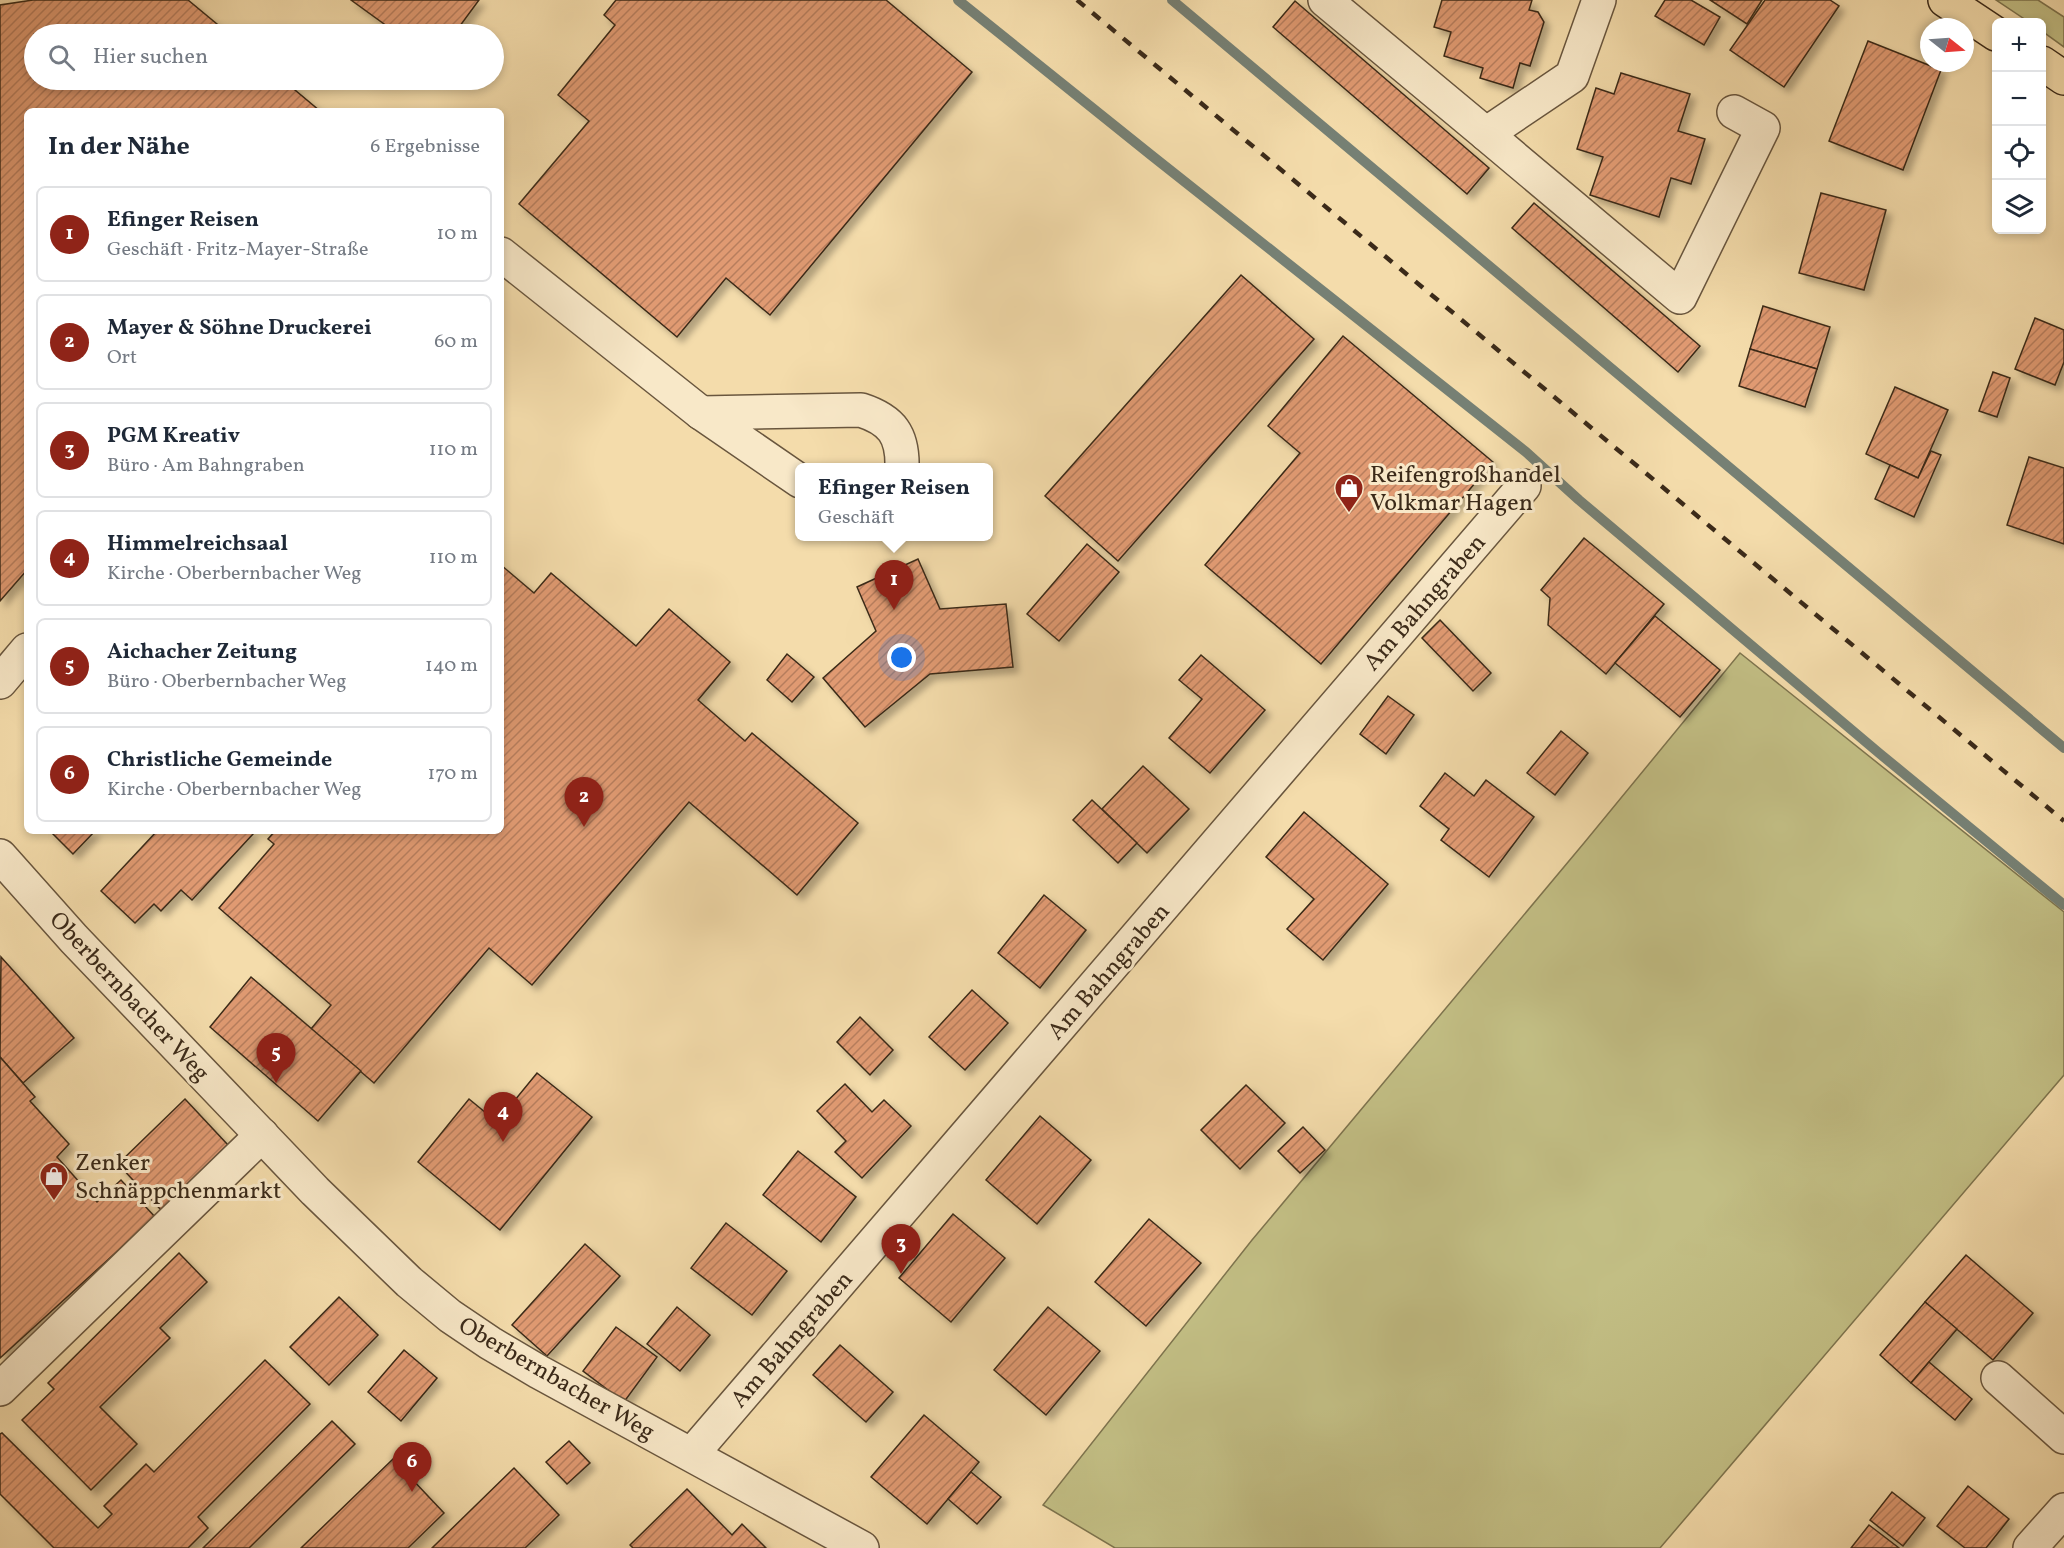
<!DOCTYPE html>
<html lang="de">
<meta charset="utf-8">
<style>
:root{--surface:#fff;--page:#f2f2f3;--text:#1f2937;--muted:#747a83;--line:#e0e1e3;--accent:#8f2418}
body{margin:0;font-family:Vollkorn,serif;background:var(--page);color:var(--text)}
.controls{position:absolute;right:18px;top:18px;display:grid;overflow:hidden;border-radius:9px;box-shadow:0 3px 9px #0003}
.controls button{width:54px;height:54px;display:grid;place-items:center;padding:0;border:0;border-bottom:2px solid var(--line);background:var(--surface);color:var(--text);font:30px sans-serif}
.compass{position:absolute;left:1920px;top:18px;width:54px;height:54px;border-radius:50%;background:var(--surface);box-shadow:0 3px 9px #0003;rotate:107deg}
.you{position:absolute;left:902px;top:658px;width:21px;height:21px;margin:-15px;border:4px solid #fff;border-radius:50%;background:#1a73e8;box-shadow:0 0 0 9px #1a73e833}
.badge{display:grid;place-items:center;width:39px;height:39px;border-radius:50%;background:var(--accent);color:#fff;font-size:20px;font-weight:700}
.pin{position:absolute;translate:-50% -50px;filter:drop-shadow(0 2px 3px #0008)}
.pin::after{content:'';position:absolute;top:32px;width:21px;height:18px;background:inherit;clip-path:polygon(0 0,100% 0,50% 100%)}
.popup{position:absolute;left:795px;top:463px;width:198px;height:78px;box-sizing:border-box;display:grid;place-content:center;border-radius:9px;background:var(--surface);filter:drop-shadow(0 2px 4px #0005);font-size:20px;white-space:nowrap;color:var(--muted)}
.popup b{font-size:22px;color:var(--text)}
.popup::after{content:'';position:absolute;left:50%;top:100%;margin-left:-12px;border:12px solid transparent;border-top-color:var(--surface)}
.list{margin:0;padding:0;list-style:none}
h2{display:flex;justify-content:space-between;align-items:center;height:78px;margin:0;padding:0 24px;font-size:26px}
h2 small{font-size:20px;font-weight:400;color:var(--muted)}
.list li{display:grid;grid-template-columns:39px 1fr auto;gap:18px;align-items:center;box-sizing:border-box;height:96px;margin:0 12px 12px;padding:0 12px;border:2px solid var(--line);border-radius:9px}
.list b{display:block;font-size:22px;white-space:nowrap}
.list p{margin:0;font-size:20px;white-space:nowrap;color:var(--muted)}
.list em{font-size:20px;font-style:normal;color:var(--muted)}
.icon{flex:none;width:33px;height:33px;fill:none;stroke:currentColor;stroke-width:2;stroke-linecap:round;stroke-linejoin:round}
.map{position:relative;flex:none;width:2064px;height:1548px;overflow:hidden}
.search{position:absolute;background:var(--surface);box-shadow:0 3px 9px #0003;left:24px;top:24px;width:480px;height:66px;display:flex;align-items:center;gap:15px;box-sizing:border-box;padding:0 21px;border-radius:33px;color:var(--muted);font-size:22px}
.panel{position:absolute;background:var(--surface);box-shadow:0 3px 9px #0003;left:24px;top:108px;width:480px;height:726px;border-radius:9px}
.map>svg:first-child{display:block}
</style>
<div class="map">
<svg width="2064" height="1548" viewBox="0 0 2064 1548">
<defs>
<pattern id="building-hatch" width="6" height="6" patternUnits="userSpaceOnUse" patternTransform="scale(1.5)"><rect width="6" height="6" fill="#e09a72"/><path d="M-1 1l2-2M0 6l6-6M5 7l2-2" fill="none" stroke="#b77e5d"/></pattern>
<filter id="shadow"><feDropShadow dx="5.5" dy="5.5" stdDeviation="3" flood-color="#0004"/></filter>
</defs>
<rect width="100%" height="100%" fill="#f4dcab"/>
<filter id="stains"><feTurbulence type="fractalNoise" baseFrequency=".00333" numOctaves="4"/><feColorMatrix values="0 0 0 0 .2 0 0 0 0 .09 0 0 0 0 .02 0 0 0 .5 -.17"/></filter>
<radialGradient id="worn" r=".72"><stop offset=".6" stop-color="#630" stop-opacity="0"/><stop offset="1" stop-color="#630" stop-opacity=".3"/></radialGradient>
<!-- grass -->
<g fill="#c2be84" stroke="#7e744e" stroke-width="1.5">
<polygon points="1996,0 2038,0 2064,17 2064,47 2042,31 2042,22 2029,22"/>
<polygon points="1740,653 2064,912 2064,1075 1660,1548 1115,1548 1043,1505 1252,1240 1584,843"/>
</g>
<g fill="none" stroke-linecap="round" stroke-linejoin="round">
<!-- stream -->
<g stroke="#768074" stroke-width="10">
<polyline points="958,0 1151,155 1526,452 1579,500 1879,753 2064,905"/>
<polyline points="1172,0 2064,748"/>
</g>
</g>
<!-- building -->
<g fill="url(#building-hatch)" stroke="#3b2a19" stroke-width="1.5" filter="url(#shadow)">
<polygon points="33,0 188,0 229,34 34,34 34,80 283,80 320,111 27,111 27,570 0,601 0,5"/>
<polygon points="351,0 479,0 454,34 398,34"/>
<polygon points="616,0 886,0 972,72 770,315 726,278 677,337 519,204 589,121 558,95 615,25 604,15"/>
<polygon points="1442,0 1532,0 1529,10 1538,12 1544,22 1530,66 1520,63 1513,88 1480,78 1483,68 1444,56 1451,32 1434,27"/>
<polygon points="1665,0 1691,0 1720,17 1704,45 1655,16"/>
<polygon points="1710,0 1762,0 1747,24"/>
<polygon points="1765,0 1830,0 1839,6 1784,87 1730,50"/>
<polygon points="1295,1 1489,168 1467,194 1273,27"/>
<polygon points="1868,41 1941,70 1903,170 1829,141"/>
<polygon points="1621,73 1690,94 1678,131 1705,139 1691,184 1671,178 1659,217 1590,195 1603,157 1577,149 1596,88 1614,94"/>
<polygon points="1821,193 1886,210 1864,290 1799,273"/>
<polygon points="1534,203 1700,346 1678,372 1512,228"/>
<polygon points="1241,275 1314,339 1118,561 1045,496"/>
<polygon points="1763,306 1830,327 1817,369 1750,349"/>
<polygon points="2035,318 2064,330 2064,362 2055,385 2015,369"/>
<polygon points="1343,336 1493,462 1321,664 1205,565 1300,453 1268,426"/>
<polygon points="1750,349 1817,369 1805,407 1739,386"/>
<polygon points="1993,372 2010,378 1997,417 1979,411"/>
<polygon points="1895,387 1948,410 1918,478 1866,454"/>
<polygon points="1931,451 1941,455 1914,517 1875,499 1890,465 1918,478"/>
<polygon points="2029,457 2064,468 2064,544 2007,525"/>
<polygon points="1584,538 1664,604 1606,674 1548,625 1550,598 1541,590"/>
<polygon points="1087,544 1119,572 1059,641 1027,614"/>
<polygon points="918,559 940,609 1006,604 1013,667 930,674 865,727 823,678 876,631 857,587"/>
<polygon points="501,565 534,593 551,573 636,646 669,609 730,662 698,700 745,741 752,733 858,823 797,895 689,802 532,985 489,948 374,1083 311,1029 331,1005 219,908 274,844 268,839 275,831 501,831"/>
<polygon points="1655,616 1720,670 1680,717 1615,663"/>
<polygon points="1440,620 1491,673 1473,691 1422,638"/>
<polygon points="787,654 814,677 792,702 767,680"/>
<polygon points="1201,655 1265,710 1210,773 1169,738 1202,699 1179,680"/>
<polygon points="1388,696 1414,715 1386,754 1360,734"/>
<polygon points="1561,731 1588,753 1555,795 1527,773"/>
<polygon points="1143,766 1189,809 1147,853 1102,809"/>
<polygon points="1445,773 1474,796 1486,780 1534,817 1489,877 1441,840 1449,829 1420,806"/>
<polygon points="1092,800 1137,843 1118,863 1073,820"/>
<polygon points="1304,812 1388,884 1323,960 1287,929 1314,899 1266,857"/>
<polygon points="50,831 95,831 73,854"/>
<polygon points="157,831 250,831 253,834 192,900 181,890 161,911 154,904 135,923 101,891"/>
<polygon points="1044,895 1086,930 1040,988 998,953"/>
<polygon points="1,957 74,1038 23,1083 0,1057"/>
<polygon points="251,977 361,1071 318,1121 210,1027"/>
<polygon points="972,990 1008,1023 965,1070 929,1037"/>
<polygon points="860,1017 893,1050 870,1075 837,1042"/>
<polygon points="0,1057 35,1097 30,1101 69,1144 57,1157 97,1202 121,1180 155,1217 0,1358"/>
<polygon points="537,1073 592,1117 500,1230 418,1162 469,1099 497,1122"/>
<polygon points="845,1084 872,1112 884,1100 911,1126 862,1178 835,1152 846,1141 817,1111"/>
<polygon points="1246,1085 1285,1123 1240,1169 1201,1130"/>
<polygon points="185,1099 228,1145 161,1210 118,1164"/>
<polygon points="1040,1116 1091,1160 1037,1224 986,1180"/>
<polygon points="1303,1127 1325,1150 1300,1173 1278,1151"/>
<polygon points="798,1151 856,1197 821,1242 763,1195"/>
<polygon points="953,1214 1005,1258 951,1322 899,1278"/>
<polygon points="1149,1219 1201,1263 1146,1326 1095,1282"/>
<polygon points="726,1223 787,1271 752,1315 691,1268"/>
<polygon points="585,1244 620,1276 547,1356 512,1325"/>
<polygon points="179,1253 207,1282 160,1328 170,1338 100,1407 137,1444 91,1490 22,1420 54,1389 48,1383"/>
<polygon points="1966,1255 2033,1313 1993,1360 1925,1302"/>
<polygon points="339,1297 378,1335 329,1385 290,1347"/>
<polygon points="1925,1302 1957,1329 1911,1383 1880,1355"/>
<polygon points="677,1307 710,1335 680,1371 647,1344"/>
<polygon points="1048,1307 1100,1351 1046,1415 994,1370"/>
<polygon points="616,1327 657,1357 624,1402 583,1371"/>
<polygon points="840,1345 893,1392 866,1422 813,1375"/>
<polygon points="404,1350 437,1378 401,1421 368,1392"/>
<polygon points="265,1360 310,1404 198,1517 208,1528 188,1548 54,1548 0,1494 0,1434 2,1433 98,1528 112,1514 104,1506 146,1464 154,1472"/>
<polygon points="1929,1362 1972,1399 1955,1420 1911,1383"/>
<polygon points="924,1415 979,1462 927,1524 871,1477"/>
<polygon points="332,1421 355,1444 249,1548 203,1548"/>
<polygon points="569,1441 590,1463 567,1484 546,1462"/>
<polygon points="393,1459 444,1513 408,1548 301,1548"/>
<polygon points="514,1468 559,1515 525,1548 432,1548"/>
<polygon points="971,1472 1001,1497 977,1524 948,1499"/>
<polygon points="1968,1486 2009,1519 1986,1548 1965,1548 1937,1526"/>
<polygon points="687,1489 732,1535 742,1524 766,1548 633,1548 630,1545"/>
<polygon points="1892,1492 1925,1518 1903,1546 1870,1520"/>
<polygon points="1869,1525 1899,1548 1851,1548"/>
</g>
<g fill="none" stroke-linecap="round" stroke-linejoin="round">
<!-- minor casing -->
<g stroke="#69563e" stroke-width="36">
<g id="minor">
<polyline points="1325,0 1486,134"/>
<polyline points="1599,0 1572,76 1486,134 1680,297 1763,128 1734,112"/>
<polyline points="501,254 701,413"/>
<path d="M800,481L701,413L861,410C892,420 903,435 902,468"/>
<polyline points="0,682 27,650"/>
<polyline points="0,856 74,939 315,1191 409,1282 450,1316 490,1343 539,1372 862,1548"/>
<polyline points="1998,1378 2064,1437"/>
<polyline points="0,1389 262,1135"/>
<polyline points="692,1454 1524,486"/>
<polyline points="2030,1548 2064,1510"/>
</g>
</g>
<!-- major casing -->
<g stroke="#3b2a19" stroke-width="36">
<g id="major">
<polyline points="1945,0 1996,34"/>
<polyline points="2042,63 2064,78"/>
</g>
</g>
<!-- minor -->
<use href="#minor" stroke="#f8e8c8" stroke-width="33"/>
<!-- major -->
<use href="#major" stroke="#f4dcab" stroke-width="33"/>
<!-- rail -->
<polyline stroke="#3b2a19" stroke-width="4.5" stroke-dasharray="10 10" stroke-linecap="butt" points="1077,0 2064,821"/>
</g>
<!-- icons -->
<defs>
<g id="shop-pin" transform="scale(1.5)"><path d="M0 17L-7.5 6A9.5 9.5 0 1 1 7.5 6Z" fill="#8f2418" stroke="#f8e8c8"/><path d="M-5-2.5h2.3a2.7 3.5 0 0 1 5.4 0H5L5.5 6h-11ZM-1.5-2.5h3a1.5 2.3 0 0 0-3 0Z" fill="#fff"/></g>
</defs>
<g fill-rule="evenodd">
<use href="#shop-pin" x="1349" y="488"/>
<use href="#shop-pin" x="54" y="1176"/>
</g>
<g text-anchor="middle" stroke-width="6" stroke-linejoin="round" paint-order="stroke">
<!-- poi labels -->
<g font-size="24" fill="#3b2a19" stroke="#f8e8c8" text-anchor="start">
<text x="1370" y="482">Reifengroßhandel<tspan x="1370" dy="28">Volkmar Hagen</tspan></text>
<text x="75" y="1170">Zenker<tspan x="75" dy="28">Schnäppchenmarkt</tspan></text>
</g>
<!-- street labels -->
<g font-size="24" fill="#3b2a19" stroke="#f8e8c8">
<text transform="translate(1424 602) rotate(-49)" y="8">Am Bahngraben</text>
<text transform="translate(1108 971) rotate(-49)" y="8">Am Bahngraben</text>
<text transform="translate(130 996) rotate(47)" y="8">Oberbernbacher Weg</text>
<text transform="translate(791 1339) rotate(-49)" y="8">Am Bahngraben</text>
<text transform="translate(557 1378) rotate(30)" y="8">Oberbernbacher Weg</text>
</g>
</g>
<rect width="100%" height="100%" filter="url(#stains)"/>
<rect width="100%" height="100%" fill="url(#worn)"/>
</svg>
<div class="controls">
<button>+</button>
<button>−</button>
<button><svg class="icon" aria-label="locate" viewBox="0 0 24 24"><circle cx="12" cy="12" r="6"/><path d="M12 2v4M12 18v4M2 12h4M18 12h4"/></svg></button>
<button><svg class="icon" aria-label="layers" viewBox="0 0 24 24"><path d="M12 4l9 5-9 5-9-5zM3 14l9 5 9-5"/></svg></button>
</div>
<svg class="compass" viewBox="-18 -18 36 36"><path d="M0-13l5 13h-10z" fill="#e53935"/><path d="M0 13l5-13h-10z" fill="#747a83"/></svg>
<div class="you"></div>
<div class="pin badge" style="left:894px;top:610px">1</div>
<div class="popup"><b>Efinger Reisen</b>Geschäft</div>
<div class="pin badge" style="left:584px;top:827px">2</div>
<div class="pin badge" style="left:901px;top:1274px">3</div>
<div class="pin badge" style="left:503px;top:1142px">4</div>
<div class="pin badge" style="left:276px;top:1083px">5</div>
<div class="pin badge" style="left:412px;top:1492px">6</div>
<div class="search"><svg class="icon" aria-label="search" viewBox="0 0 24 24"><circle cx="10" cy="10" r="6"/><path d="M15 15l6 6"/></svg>Hier suchen</div>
<section class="panel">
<h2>In der Nähe<small>6 Ergebnisse</small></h2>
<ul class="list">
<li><span class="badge">1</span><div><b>Efinger Reisen</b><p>Geschäft · Fritz-Mayer-Straße</p></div><em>10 m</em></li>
<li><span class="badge">2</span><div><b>Mayer &amp; Söhne Druckerei</b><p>Ort</p></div><em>60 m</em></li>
<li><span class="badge">3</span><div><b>PGM Kreativ</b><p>Büro · Am Bahngraben</p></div><em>110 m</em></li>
<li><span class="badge">4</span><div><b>Himmelreichsaal</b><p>Kirche · Oberbernbacher Weg</p></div><em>110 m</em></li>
<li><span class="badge">5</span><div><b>Aichacher Zeitung</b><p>Büro · Oberbernbacher Weg</p></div><em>140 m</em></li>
<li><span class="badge">6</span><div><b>Christliche Gemeinde</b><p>Kirche · Oberbernbacher Weg</p></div><em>170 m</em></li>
</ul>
</section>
</div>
